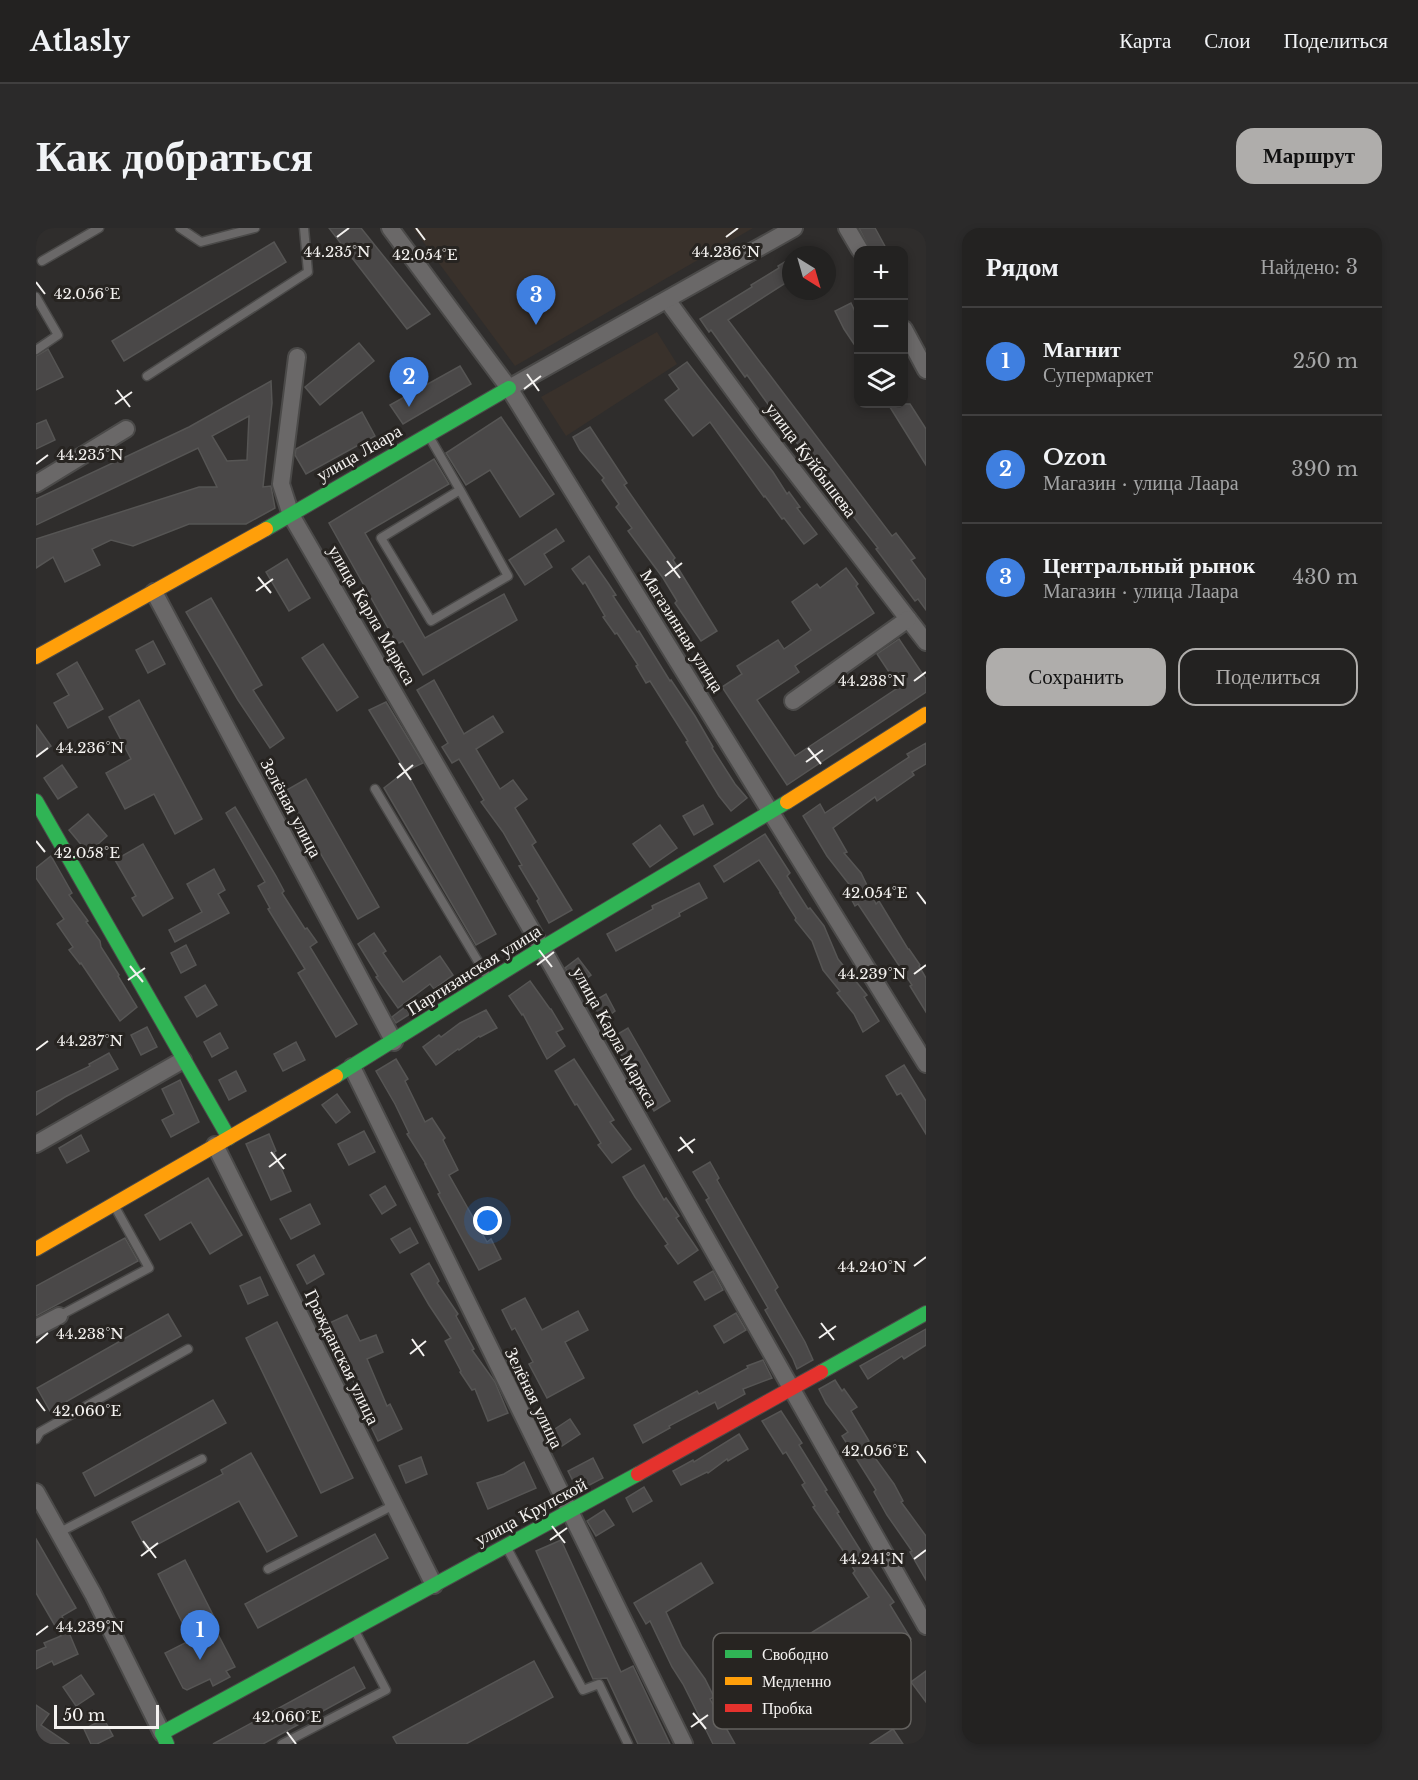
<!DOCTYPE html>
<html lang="ru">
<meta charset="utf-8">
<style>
:root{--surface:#232221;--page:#2b2a2a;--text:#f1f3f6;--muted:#a3a4a5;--line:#403f3f;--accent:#afadab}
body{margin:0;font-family:"Libre Baskerville",serif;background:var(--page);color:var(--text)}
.controls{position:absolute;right:18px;top:18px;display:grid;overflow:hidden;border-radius:12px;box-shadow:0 3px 9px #0003}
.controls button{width:54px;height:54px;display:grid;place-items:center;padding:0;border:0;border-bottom:2px solid var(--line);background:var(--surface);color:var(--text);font:30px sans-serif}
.compass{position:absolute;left:746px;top:18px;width:54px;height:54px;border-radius:50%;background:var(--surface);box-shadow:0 3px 9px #0003;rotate:143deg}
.scale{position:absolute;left:18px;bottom:15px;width:105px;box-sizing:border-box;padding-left:6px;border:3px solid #f4f2f0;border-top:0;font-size:16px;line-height:21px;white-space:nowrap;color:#f4f2f0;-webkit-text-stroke:4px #272421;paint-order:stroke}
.you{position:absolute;left:452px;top:993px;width:21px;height:21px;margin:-15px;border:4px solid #fff;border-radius:50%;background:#1a73e8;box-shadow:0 0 0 9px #1a73e833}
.badge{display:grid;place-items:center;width:39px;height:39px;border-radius:50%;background:var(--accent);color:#fff;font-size:20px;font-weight:700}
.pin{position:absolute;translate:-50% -50px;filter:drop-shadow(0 2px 3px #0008)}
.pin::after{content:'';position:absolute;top:32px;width:21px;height:18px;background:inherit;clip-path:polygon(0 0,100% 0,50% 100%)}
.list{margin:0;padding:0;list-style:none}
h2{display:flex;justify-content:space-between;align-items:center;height:78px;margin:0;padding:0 24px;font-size:26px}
h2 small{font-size:20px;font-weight:400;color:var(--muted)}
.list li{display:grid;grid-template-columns:39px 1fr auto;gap:18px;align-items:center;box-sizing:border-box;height:108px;padding:0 24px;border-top:2px solid var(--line)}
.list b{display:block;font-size:22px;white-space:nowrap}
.list p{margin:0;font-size:20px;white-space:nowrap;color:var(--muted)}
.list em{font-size:20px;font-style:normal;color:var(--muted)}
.actions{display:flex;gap:12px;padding:18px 24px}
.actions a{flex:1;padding:14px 0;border:2px solid var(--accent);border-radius:18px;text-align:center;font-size:21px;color:var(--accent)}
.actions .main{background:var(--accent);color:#111}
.icon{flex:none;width:33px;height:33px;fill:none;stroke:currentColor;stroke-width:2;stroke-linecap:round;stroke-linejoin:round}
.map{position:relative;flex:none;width:890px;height:1516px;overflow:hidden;border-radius:18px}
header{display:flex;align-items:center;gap:36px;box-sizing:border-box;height:84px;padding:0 30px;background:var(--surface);border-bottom:2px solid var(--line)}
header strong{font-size:28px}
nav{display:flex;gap:33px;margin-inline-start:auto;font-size:21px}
.intro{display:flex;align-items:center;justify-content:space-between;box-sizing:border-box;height:144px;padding:0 36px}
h1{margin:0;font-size:42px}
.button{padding:15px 27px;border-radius:18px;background:var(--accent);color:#111;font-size:21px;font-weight:700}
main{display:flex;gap:36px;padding:0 36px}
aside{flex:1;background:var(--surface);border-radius:18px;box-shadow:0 3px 9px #0003}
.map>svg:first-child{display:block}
</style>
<header>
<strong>Atlasly</strong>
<nav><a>Карта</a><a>Слои</a><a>Поделиться</a></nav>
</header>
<div class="intro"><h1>Как добраться</h1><a class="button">Маршрут</a></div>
<main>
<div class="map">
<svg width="890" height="1516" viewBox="0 0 890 1516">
<rect width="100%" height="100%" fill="#2f2d2c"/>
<!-- built -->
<g fill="#39312b">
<polygon points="377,0 717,0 479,138"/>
<polygon points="621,104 641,136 530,208 505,169"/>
</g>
<!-- building -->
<g fill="#4a4848" stroke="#565554" stroke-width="1.5" fill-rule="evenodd">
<polygon points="293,0 325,0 394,86 371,101"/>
<polygon points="823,0 839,0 851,22 834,22"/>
<polygon points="238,14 250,34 88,133 76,113"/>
<polygon points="755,30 755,61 751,54 692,92 856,308 860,305 879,330 875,332 890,352 890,382 882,371 879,373 840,321 842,320 781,242 729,172 711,147 709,149 675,102 673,104 664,91 716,59 715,57 743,40 742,38"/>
<polygon points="815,75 822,90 822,122 808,101 799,83"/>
<polygon points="323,115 338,133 284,177 269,159"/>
<polygon points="12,121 27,149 0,162 0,128"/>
<polygon points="651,134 737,244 751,266 753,264 764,279 761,280 781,306 768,316 748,290 746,291 729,268 728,269 674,194 657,208 629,172 643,161 633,147"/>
<polygon points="424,138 435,156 367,196 354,177"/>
<path d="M235,153L236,175L227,259L235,258L239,280L210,296H153L97,318L75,312L56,321L64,337L29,354L17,329L0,340V311L163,259H181L162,220L0,297V271L153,199ZM213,188L211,232L191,233L176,208Z"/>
<polygon points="852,176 874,176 890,201 890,237"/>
<polygon points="326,184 339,208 270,246 259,227 260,221"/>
<polygon points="465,189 518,266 484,289 454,242 430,257 410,225"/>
<polygon points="10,192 19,212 0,221 0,196"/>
<polygon points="554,199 591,255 588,257 639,330 637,332 681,403 665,413 639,375 641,373 627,350 592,303 596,300 580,279 583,276 566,252 568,250 544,222 537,209"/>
<polygon points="398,231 413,256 329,305 389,410 468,366 481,392 387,447 367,413 361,416 293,295"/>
<polygon points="520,301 528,313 508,326 516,339 489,357 473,332"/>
<polygon points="553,328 572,355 580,367 577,368 601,404 603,403 634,453 635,452 659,488 677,519 676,520 699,556 711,570 695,583 683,568 650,514 652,513 614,453 610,455 600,438 602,437 581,405 579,406 567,389 569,388 549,354 547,356 536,341"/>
<polygon points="251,331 274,370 253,383 230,344"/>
<polygon points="810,340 822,356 820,358 838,385 759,438 763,444 721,472 759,528 863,459 841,426 863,411 890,451 890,464 751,557 686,459 706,446 701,438 742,412 748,421 775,402 756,374 781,356 784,360"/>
<polygon points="175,370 226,457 217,462 248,510 234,520 202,472 150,384"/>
<polygon points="117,413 129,436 112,445 100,422"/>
<polygon points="287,416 322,469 301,483 266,430"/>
<polygon points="41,434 67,481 32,500 18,475 33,467 21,446"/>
<polygon points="398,452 428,506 457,488 467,504 440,521 464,561 477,552 491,571 479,580 500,614 496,617 536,682 513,695 501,673 503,671 483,638 486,637 467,604 445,574 448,572 423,531 416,535 406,519 412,515 381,462"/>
<polygon points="103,472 166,591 139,606 118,566 89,581 70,545 95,531 73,489"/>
<polygon points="350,474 387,535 370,543 333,482"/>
<polygon points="0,497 15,518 0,528"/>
<polygon points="890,515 890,536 876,544 878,547 841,573 839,569 797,600 811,624 808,625 825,645 840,676 843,673 872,721 873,721 884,737 883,738 890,750 890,784 874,758 876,757 822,676 819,678 811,663 816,660 791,628 767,588 784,576 789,585 873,529 871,526"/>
<polygon points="26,537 41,559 22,571 8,550"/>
<polygon points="370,543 460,706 440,717 348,560"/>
<polygon points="270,551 343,679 322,691 249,563"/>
<polygon points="667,577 677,596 658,607 647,588"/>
<polygon points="199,579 240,648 248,663 246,665 269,701 271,700 281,714 274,719 321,796 300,809 262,745 269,741 232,681 234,680 222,658 229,654 190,585"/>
<polygon points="52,586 71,608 52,625 33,602"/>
<polygon points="624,597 641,620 614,639 597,616"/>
<polygon points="729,606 754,645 751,648 772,681 774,680 788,698 802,731 831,767 828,769 843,793 827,804 818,786 801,765 804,763 787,742 776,713 759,692 760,690 744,665 745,665 723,632 688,654 678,638"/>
<polygon points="107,616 137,670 107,688 96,670 100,668 79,632"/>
<polygon points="15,628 36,665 33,667 52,693 50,694 64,713 65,719 83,747 82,748 101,779 84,793 45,735 44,736 33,722 37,719 21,696 28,691 0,650 0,640"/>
<polygon points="178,641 189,662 182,666 193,685 139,714 133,702 166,684 151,656"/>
<polygon points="663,655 671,670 643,685 644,688 580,723 571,706 617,681 616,678"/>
<polygon points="338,705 350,723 347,725 367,754 404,728 417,747 398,761 394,756 362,780 340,749 342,748 322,716"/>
<polygon points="150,717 160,737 145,745 135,725"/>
<polygon points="542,730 555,747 542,757 529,740"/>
<polygon points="494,753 514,781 515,781 527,801 520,804 529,818 511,831 487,786 486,787 473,768"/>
<polygon points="169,757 181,777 161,789 149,769"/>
<polygon points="570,766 579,783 564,794 553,776"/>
<polygon points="369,779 374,786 360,795 356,789"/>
<polygon points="450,782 461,800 444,809 443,808 423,822 422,821 400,837 387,819 403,807 405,809 424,795"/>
<polygon points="111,799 121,819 105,827 95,807"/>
<polygon points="592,800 634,873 618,883 575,810"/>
<polygon points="184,805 192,820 176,829 168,814"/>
<polygon points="260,814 269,832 247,843 238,826"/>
<polygon points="73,825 82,841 29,869 0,887 0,864 54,838 53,836"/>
<polygon points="360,831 372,851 369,853 389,894 396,890 409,910 407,912 422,942 413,947 451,1014 455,1011 465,1031 443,1042 402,966 404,965 389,936 390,936 371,906 373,905 359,876 340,843"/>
<polygon points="538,831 578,892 574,894 595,921 576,935 562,917 565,915 541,876 539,877 519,843"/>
<polygon points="868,837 890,873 890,906 865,865 861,867 850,848"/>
<polygon points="200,843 210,863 193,872 183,852"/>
<polygon points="144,852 163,894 135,909 126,892 138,886 126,861"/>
<polygon points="301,866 314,884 300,895 286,877"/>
<polygon points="328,903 339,924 313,937 302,916"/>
<polygon points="233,906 240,923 238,924 255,963 235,972 210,916"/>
<polygon points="45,907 53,923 31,935 23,920"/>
<polygon points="674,934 683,950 681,952 742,1059 739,1062 769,1114 777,1132 761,1141 757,1131 729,1082 732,1080 670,972 673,970 657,944"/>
<polygon points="608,937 628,972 630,970 643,988 640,990 662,1022 642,1036 629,1018 632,1016 599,969 587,949"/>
<polygon points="172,950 206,1007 174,1026 155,994 124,1012 109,987"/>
<polygon points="349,958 360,977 346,986 334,967"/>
<polygon points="274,976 284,996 255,1011 244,991"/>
<polygon points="374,1000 382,1015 364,1025 355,1011"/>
<polygon points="89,1010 102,1033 0,1088 0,1058"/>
<polygon points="278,1027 288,1046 271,1056 261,1037"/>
<polygon points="393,1035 403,1053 401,1055 422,1086 420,1088 438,1121 436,1122 459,1154 472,1185 452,1193 439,1161 436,1162 424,1144 425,1143 409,1113 415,1110 393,1077 375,1046"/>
<polygon points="677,1043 687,1062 669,1072 658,1054"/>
<polygon points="224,1049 232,1067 212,1076 204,1058"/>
<polygon points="489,1070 506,1102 542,1083 552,1102 529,1114 548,1150 511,1170 493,1136 497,1134 479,1100 476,1102 466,1082"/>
<polygon points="700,1085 710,1102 688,1115 678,1098"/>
<polygon points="132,1086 145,1108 14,1183 1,1160"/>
<polygon points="311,1087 324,1113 340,1107 347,1124 331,1131 351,1178 354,1176 366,1201 342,1213 330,1188 331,1188 312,1139 305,1142 297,1125 303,1122 291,1096"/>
<polygon points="241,1094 317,1250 285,1265 210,1110"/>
<polygon points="890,1101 890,1117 868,1131 866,1128 832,1151 824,1138"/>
<polygon points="727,1132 736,1150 707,1161 709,1166 682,1181 679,1174 633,1198 634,1200 607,1215 598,1197 661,1163 663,1166 712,1140 711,1138"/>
<polygon points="799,1152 806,1163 808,1161 821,1179 815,1183 833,1213 829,1216 858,1256 867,1273 865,1274 890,1308 890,1352 874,1324 876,1323 851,1287 838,1264 840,1262 806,1208 812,1204 790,1175 783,1161"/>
<polygon points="177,1172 190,1195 59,1268 47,1245"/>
<polygon points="745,1183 766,1215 763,1217 791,1262 789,1263 803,1284 801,1285 828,1328 826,1329 858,1374 854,1377 875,1411 862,1420 873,1441 837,1459 829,1443 825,1445 803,1408 779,1423 770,1408 833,1369 817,1345 819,1343 806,1321 777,1279 779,1278 766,1257 769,1255 750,1224 747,1226 726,1193"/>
<polygon points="534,1191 544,1206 526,1218 516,1203"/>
<polygon points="703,1206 712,1221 692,1233 691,1231 672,1245 671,1244 645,1257 637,1243 657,1232 658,1234"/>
<polygon points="215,1225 261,1308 231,1324 203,1273 111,1322 96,1294 187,1246 185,1242"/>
<polygon points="385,1229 391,1246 370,1255 363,1238"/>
<polygon points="557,1230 567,1250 542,1263 532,1243"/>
<polygon points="488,1234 500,1260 452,1281 441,1255 468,1246"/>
<polygon points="608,1259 616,1273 597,1284 590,1270"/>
<polygon points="568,1282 578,1297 560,1308 551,1293"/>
<polygon points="339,1306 352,1330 222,1400 209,1376"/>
<polygon points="0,1311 40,1380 26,1388 42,1426 18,1437 16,1433 0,1441 0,1423 10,1419 8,1415 25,1408 0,1365"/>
<polygon points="525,1312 585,1444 597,1438 634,1516 602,1516 571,1450 557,1451 500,1323"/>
<polygon points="149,1332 178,1389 174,1391 199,1439 190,1443 194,1449 177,1458 174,1451 151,1462 147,1460 129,1425 155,1412 122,1346"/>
<polygon points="665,1335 677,1355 630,1384 646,1419 669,1451 678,1469 674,1471 699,1516 677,1516 647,1456 636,1439 614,1393 610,1396 598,1375"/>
<polygon points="498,1433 517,1469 430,1516 361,1516 357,1509"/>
<polygon points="318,1439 329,1460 227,1516 177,1516"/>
<polygon points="890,1443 890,1474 875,1454"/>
<polygon points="45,1447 58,1466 40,1478 27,1459"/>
<polygon points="0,1477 13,1486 5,1497 33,1516 0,1516"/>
<polygon points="68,1491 77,1508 61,1516 55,1516 48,1501"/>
<polygon points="857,1501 867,1516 834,1516"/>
</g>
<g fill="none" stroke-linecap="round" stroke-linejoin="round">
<!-- lane casing -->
<g stroke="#4b4a49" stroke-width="11">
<g id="lane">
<polyline points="144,0 165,14 219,0"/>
<polyline points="6,33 63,0"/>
<polyline points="0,69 22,107 0,122"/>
<polyline points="111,148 272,44 268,0"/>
<polyline points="394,210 424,262 345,310 395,393 472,348 424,262"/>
<polyline points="339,561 452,750"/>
<polyline points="23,1088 113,1040 79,979"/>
<polyline points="0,1211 4,1204 152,1121"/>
<polyline points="22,1305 166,1231"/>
<polyline points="471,1320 547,1462 563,1456 592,1516"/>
<polyline points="232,1341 358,1277"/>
<polyline points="246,1516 350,1462 319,1403"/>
</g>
</g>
<!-- street casing -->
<g stroke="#4b4a49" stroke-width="20">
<g id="street">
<polyline points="354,0 473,160 890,836"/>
<polyline points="811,0 824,22"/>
<polyline points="631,72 731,208 890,414"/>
<polyline points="868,101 890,142"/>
<polyline points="261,129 245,256 255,287 506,720 890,1398"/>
<polyline points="473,160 758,0"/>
<polyline points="0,256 90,201"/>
<polyline points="118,364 358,814"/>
<polyline points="757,473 872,391"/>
<polyline points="316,839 648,1516"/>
<polyline points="0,916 147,832"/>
<polyline points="179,917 398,1357"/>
<polyline points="0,1100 23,1088"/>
<polyline points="0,1264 57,1366 126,1505"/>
</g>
</g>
<!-- fast casing -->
<g stroke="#4b4a49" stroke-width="16">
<g id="fast">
<polyline points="230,301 473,160"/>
<polyline points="0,573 193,910"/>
<polyline points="300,848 506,720 751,574"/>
<polyline points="785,1144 890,1085"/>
<polyline points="131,1516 126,1505 602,1246"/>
</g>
</g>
<!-- slow casing -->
<g stroke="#4b4a49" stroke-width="16">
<g id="slow">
<polyline points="0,429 230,301"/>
<polyline points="751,574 890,486"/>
<polyline points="0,1021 300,848"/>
</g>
</g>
<!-- jam casing -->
<g stroke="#4b4a49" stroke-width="16">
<polyline id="jam" points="602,1246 785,1144"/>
</g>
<!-- lane -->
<use href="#lane" stroke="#6a6868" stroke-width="8"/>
<!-- street -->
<use href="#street" stroke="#6a6868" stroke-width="16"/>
<!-- fast -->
<use href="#fast" stroke="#30b455" stroke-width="14"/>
<!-- slow -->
<use href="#slow" stroke="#ff9f0a" stroke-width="14"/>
<!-- jam -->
<use href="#jam" stroke="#e5322d" stroke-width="14"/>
</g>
<!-- ticks -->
<path fill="none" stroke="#f4f2f0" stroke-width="2" d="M380,0L389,12M301,9L313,0M690,9L702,0M0,54L9,66M491,146L503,163M488,161L505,148M81,162L94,179M79,176L96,164M0,236L12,227M631,333L644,350M629,348L646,335M222,349L235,365M220,363L237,351M878,453L890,444M772,520L785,536M0,529L12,520M770,534L787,522M363,535L375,552M361,550L377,537M0,613L9,624M881,664L890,676M503,722L516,739M501,737L518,724M94,738L107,754M878,746L890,737M92,752L109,740M0,822L12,813M644,909L657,925M642,923L659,911M235,924L248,941M233,939L250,926M878,1038L890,1029M785,1095L798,1112M783,1110L800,1098M376,1111L388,1128M0,1115L12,1105M374,1126L390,1113M0,1171L9,1183M881,1223L890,1235M516,1298L529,1315M514,1312L531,1300M107,1313L120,1330M105,1328L122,1315M878,1331L890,1322M0,1407L12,1398M657,1485L670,1501M655,1499L672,1487M251,1504L260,1516"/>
<g text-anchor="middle" stroke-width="6" stroke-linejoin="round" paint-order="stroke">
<!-- street labels -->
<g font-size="18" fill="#f4f2f0" stroke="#272421">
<text transform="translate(323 225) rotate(-30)" y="6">улица Лаара</text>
<text transform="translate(775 232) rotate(53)" y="6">улица Куйбышева</text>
<text transform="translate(336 387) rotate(60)" y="6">улица Карла Маркса</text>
<text transform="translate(646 403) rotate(58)" y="6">Магазинная улица</text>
<text transform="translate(255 580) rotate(62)" y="6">Зелёная улица</text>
<text transform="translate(438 742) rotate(-32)" y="6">Партизанская улица</text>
<text transform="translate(579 809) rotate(61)" y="6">улица Карла Маркса</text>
<text transform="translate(306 1129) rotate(64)" y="6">Гражданская улица</text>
<text transform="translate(498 1170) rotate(64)" y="6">Зелёная улица</text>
<text transform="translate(495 1284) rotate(-28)" y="6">улица Крупской</text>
</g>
</g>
<!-- legend -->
<rect x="677" y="1405" width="198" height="96" rx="9" fill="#272421" stroke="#64625f" stroke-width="1.5"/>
<rect x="689" y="1422" width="27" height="8" fill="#30b455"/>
<rect x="689" y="1449" width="27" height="8" fill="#ff9f0a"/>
<rect x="689" y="1476" width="27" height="8" fill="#e5322d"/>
<g font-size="16" fill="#f4f2f0">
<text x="726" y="1432">Свободно</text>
<text x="726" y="1459">Медленно</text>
<text x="726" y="1486">Пробка</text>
</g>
<g font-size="15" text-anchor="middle" fill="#f4f2f0" stroke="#272421" stroke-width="6" stroke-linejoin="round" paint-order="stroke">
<text x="301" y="29">44.235°N</text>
<text x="690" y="29">44.236°N</text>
<text x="389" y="32">42.054°E</text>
<text x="51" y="71">42.056°E</text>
<text x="54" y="232">44.235°N</text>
<text x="836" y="458">44.238°N</text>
<text x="54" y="525">44.236°N</text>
<text x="51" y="630">42.058°E</text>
<text x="839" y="670">42.054°E</text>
<text x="836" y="751">44.239°N</text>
<text x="54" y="818">44.237°N</text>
<text x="836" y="1044">44.240°N</text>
<text x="54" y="1111">44.238°N</text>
<text x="51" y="1188">42.060°E</text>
<text x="839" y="1228">42.056°E</text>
<text x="836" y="1336">44.241°N</text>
<text x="54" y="1404">44.239°N</text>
<text x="251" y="1494">42.060°E</text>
</g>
</svg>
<div class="controls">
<button>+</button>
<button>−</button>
<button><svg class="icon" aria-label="layers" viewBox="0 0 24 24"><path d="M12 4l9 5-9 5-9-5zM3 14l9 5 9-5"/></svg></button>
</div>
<svg class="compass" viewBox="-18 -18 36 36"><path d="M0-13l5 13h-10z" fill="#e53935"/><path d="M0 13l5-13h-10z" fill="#a3a4a5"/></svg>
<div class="scale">50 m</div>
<div class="you"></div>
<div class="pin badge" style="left:164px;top:1432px;background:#3f7fe0">1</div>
<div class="pin badge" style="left:373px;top:179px;background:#3f7fe0">2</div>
<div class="pin badge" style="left:500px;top:97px;background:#3f7fe0">3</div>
</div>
<aside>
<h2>Рядом<small>Найдено: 3</small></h2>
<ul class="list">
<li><span class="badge" style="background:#3f7fe0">1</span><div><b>Магнит</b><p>Супермаркет</p></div><em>250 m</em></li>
<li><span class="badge" style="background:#3f7fe0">2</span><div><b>Ozon</b><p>Магазин · улица Лаара</p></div><em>390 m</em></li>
<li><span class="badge" style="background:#3f7fe0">3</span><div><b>Центральный рынок</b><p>Магазин · улица Лаара</p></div><em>430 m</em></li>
</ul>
<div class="actions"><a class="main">Сохранить</a><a>Поделиться</a></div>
</aside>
</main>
